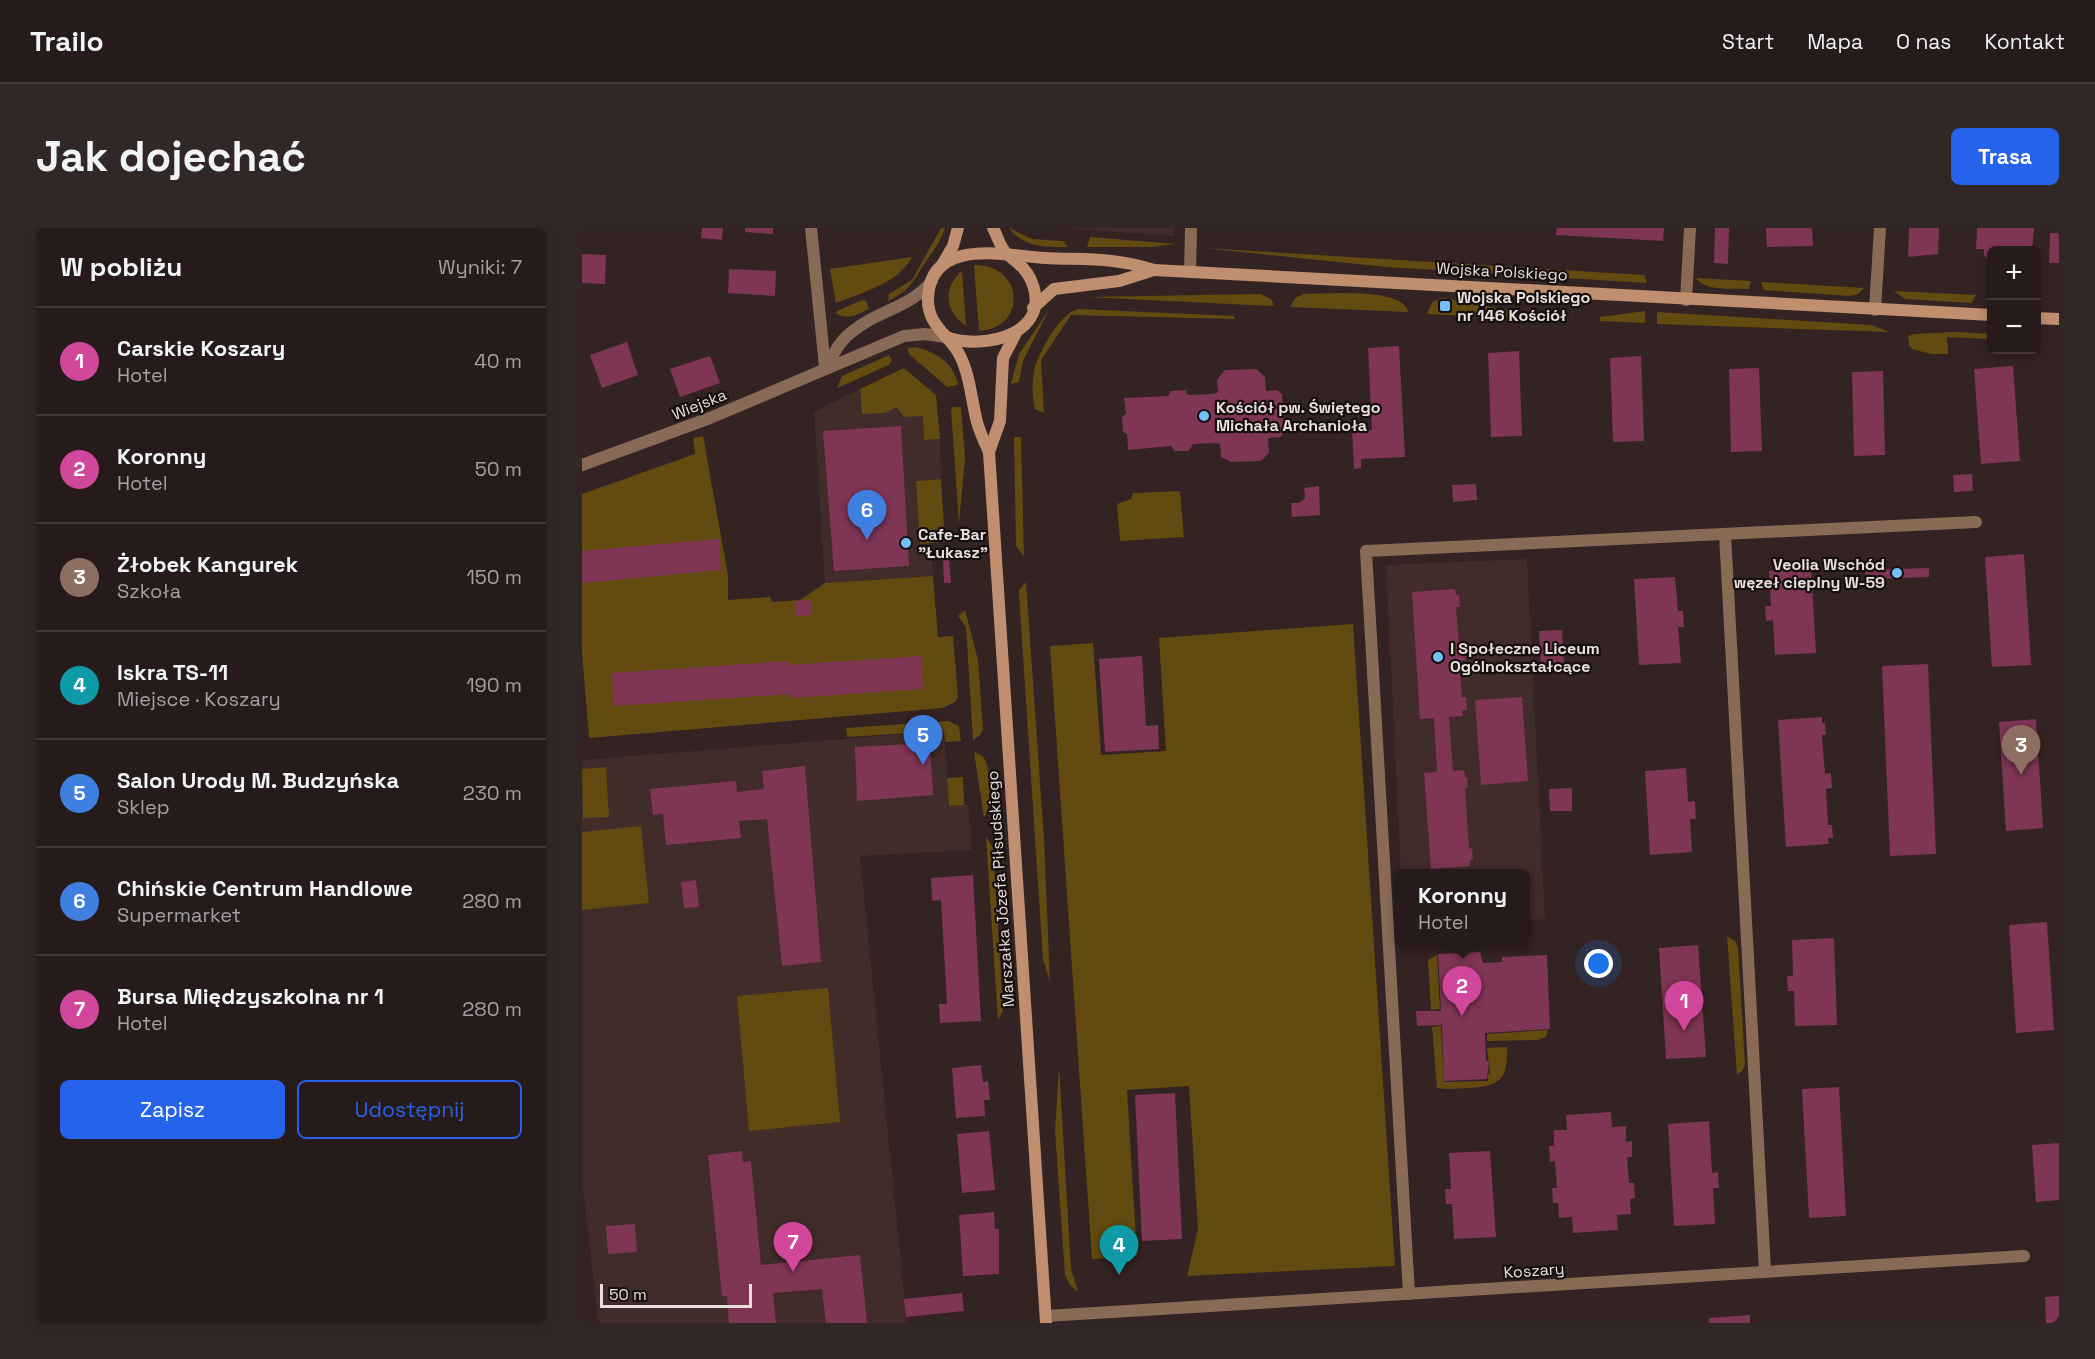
<!DOCTYPE html>
<html lang="pl">
<meta charset="utf-8">
<style>
:root{--surface:#261a1a;--page:#322727;--text:#f1f3f6;--muted:#a4a1a2;--line:#423839;--accent:#2563eb}
body{margin:0;font-family:"Space Grotesk",sans-serif;background:var(--page);color:var(--text)}
.controls{position:absolute;right:18px;top:18px;display:grid;overflow:hidden;border-radius:9px;box-shadow:0 3px 9px #0003}
.controls button{width:54px;height:54px;display:grid;place-items:center;padding:0;border:0;border-bottom:2px solid var(--line);background:var(--surface);color:var(--text);font:30px sans-serif}
.scale{position:absolute;left:18px;bottom:15px;width:152px;box-sizing:border-box;padding-left:6px;border:3px solid #eadfde;border-top:0;font-size:16px;line-height:21px;white-space:nowrap;color:#eadfde;-webkit-text-stroke:4px #150f0e;paint-order:stroke}
.you{position:absolute;left:1017px;top:736px;width:21px;height:21px;margin:-15px;border:4px solid #fff;border-radius:50%;background:#1a73e8;box-shadow:0 0 0 9px #1a73e833}
.badge{display:grid;place-items:center;width:39px;height:39px;border-radius:50%;background:var(--accent);color:#fff;font-size:20px;font-weight:700}
.pin{position:absolute;translate:-50% -50px;filter:drop-shadow(0 2px 3px #0008)}
.pin::after{content:'';position:absolute;top:32px;width:21px;height:18px;background:inherit;clip-path:polygon(0 0,100% 0,50% 100%)}
.popup{position:absolute;left:813px;top:641px;width:135px;height:78px;box-sizing:border-box;display:grid;place-content:center;border-radius:9px;background:var(--surface);filter:drop-shadow(0 2px 4px #0005);font-size:20px;white-space:nowrap;color:var(--muted)}
.popup b{font-size:22px;color:var(--text)}
.popup::after{content:'';position:absolute;left:50%;top:100%;margin-left:-12px;border:12px solid transparent;border-top-color:var(--surface)}
.list{margin:0;padding:0;list-style:none}
h2{display:flex;justify-content:space-between;align-items:center;height:78px;margin:0;padding:0 24px;font-size:26px}
h2 small{font-size:20px;font-weight:400;color:var(--muted)}
.list li{display:grid;grid-template-columns:39px 1fr auto;gap:18px;align-items:center;box-sizing:border-box;height:108px;padding:0 24px;border-top:2px solid var(--line)}
.list b{display:block;font-size:22px;white-space:nowrap}
.list p{margin:0;font-size:20px;white-space:nowrap;color:var(--muted)}
.list em{font-size:20px;font-style:normal;color:var(--muted)}
.actions{display:flex;gap:12px;padding:18px 24px}
.actions a{flex:1;padding:14px 0;border:2px solid var(--accent);border-radius:9px;text-align:center;font-size:21px;color:var(--accent)}
.actions .main{background:var(--accent);color:#fff}
.map{position:relative;flex:none;width:1477px;height:1095px;overflow:hidden;border-radius:9px}
header{display:flex;align-items:center;gap:36px;box-sizing:border-box;height:84px;padding:0 30px;background:var(--surface);border-bottom:2px solid var(--line)}
header strong{font-size:28px}
nav{display:flex;gap:33px;margin-inline-start:auto;font-size:21px}
.intro{display:flex;align-items:center;justify-content:space-between;box-sizing:border-box;height:144px;padding:0 36px}
h1{margin:0;font-size:42px}
.button{padding:15px 27px;border-radius:9px;background:var(--accent);color:#fff;font-size:21px;font-weight:700}
main{display:flex;gap:36px;padding:0 36px}
aside{flex:1;background:var(--surface);border-radius:9px;box-shadow:0 3px 9px #0003}
.map>svg:first-child{display:block}
</style>
<header>
<strong>Trailo</strong>
<nav><a>Start</a><a>Mapa</a><a>O nas</a><a>Kontakt</a></nav>
</header>
<div class="intro"><h1>Jak dojechać</h1><a class="button">Trasa</a></div>
<main>
<aside>
<h2>W pobliżu<small>Wyniki: 7</small></h2>
<ul class="list">
<li><span class="badge" style="background:#d1479c">1</span><div><b>Carskie Koszary</b><p>Hotel</p></div><em>40 m</em></li>
<li><span class="badge" style="background:#d1479c">2</span><div><b>Koronny</b><p>Hotel</p></div><em>50 m</em></li>
<li><span class="badge" style="background:#8d6e63">3</span><div><b>Żłobek Kangurek</b><p>Szkoła</p></div><em>150 m</em></li>
<li><span class="badge" style="background:#0f9aa8">4</span><div><b>Iskra TS-11</b><p>Miejsce · Koszary</p></div><em>190 m</em></li>
<li><span class="badge" style="background:#3f7fe0">5</span><div><b>Salon Urody M. Budzyńska</b><p>Sklep</p></div><em>230 m</em></li>
<li><span class="badge" style="background:#3f7fe0">6</span><div><b>Chińskie Centrum Handlowe</b><p>Supermarket</p></div><em>280 m</em></li>
<li><span class="badge" style="background:#d1479c">7</span><div><b>Bursa Międzyszkolna nr 1</b><p>Hotel</p></div><em>280 m</em></li>
</ul>
<div class="actions"><a class="main">Zapisz</a><a>Udostępnij</a></div>
</aside>
<div class="map">
<svg width="1477" height="1095" viewBox="0 0 1477 1095">
<rect width="100%" height="100%" fill="#332322"/>
<!-- built -->
<g fill="#412c29">
<polygon points="478,0 592,0 593,8"/>
<polygon points="278,161 280,186 315,179 341,188 342,212 358,211 359,251 334,253 338,316 350,325 351,348 243,355 232,184"/>
<polygon points="945,331 963,691 943,693 943,646 819,645 804,337"/>
<polygon points="362,503 367,577 386,577 390,622 278,628 325,1095 17,1095 0,955 0,532"/>
</g>
<!-- green -->
<g fill="#634a10">
<path d="M359,0H363C359,13 352,22 344,33C331,53 330,61 306,73L307,66L330,52Z"/>
<path d="M427,0L450,11L481,13L486,19C463,19 442,20 427,0Z"/>
<polygon points="508,9 593,16 570,19 505,19"/>
<polygon points="621,20 1062,47 1065,55 805,39"/>
<path d="M330,29C316,56 280,64 254,75L248,41Z"/>
<path d="M392,37C442,36 446,100 397,103Z"/>
<path d="M380,43L384,98C363,84 360,60 380,43Z"/>
<path d="M1114,50L1169,53L1167,61C1152,60 1123,64 1114,50Z"/>
<polygon points="1179,54 1282,60 1276,66 1267,68 1182,62"/>
<polygon points="1312,63 1394,67 1389,75 1323,71"/>
<polygon points="678,66 689,71 692,78 504,69"/>
<path d="M722,66C743,66 822,59 826,84L708,79L713,70Z"/>
<polygon points="861,70 936,84 936,90 845,86 850,74"/>
<path d="M280,72L284,73L287,81C276,86 264,94 253,84Z"/>
<polygon points="468,80 441,133 437,154 429,156 437,126"/>
<path d="M497,81L652,88L653,91L489,87L459,132L462,185L453,181C450,170 450,155 452,143C456,125 478,84 497,81Z"/>
<polygon points="1063,83 1063,95 1018,93 1018,89"/>
<polygon points="1075,84 1289,97 1308,104 1075,96"/>
<polygon points="1372,104 1409,106 1409,111 1365,109 1366,126 1349,126 1330,121 1327,117 1326,108 1332,106"/>
<path d="M334,119C354,124 372,135 376,157L365,159L328,127L325,120Z"/>
<polygon points="307,127 310,132 307,137 255,160 260,148"/>
<polygon points="322,140 354,167 358,211 342,212 341,188 322,189 315,179 303,185 280,186 278,161"/>
<polygon points="371,179 379,179 383,230 377,295 369,182"/>
<polygon points="121,208 146,347 146,372 188,369 190,374 218,372 243,355 351,348 356,409 371,408 376,469 373,474 361,480 7,510 0,424 0,266 113,226 111,210"/>
<polygon points="432,209 439,209 442,328 434,318"/>
<polygon points="359,251 363,314 338,316 334,253"/>
<polygon points="598,263 602,309 538,313 535,276 549,271 551,265"/>
<polygon points="444,354 462,611 468,754 461,731 437,367 437,362"/>
<polygon points="383,382 396,432 401,501 398,507 391,512 384,399 376,388"/>
<polygon points="771,396 813,1038 605,1048 616,1001 607,858 545,862 555,1028 510,1031 468,418 511,415 519,527 584,523 577,410"/>
<polygon points="366,493 377,498 379,513 363,514 362,503 265,509 264,500"/>
<path d="M392,524C397,526 401,527 403,532C409,543 410,580 402,589Z"/>
<polygon points="24,539 27,589 1,590 0,541"/>
<polygon points="381,549 382,577 367,578 365,550"/>
<polygon points="59,598 67,675 0,682 0,604"/>
<polygon points="404,609 411,620 421,782 416,792"/>
<polygon points="1145,708 1153,713 1156,719 1163,836 1161,842 1155,847"/>
<polygon points="855,727 858,781 849,782 846,732"/>
<polygon points="246,760 258,894 167,903 155,768"/>
<path d="M859,798L862,854L906,853V846H908L905,820L925,819C926,850 919,858 888,860C877,860 866,862 855,860L850,799Z"/>
<polygon points="966,802 964,809 956,812 905,813 905,806"/>
<polygon points="477,839 489,1041 496,1064 488,1057 483,1047 473,903"/>
</g>
<!-- building -->
<g fill="#7f3554">
<polygon points="120,0 141,0 140,12 119,10"/>
<polygon points="163,0 191,0 191,6 163,4"/>
<polygon points="975,0 1082,0 1081,13 974,7"/>
<polygon points="1133,0 1147,0 1146,36 1132,35"/>
<polygon points="1184,0 1230,0 1231,18 1185,19"/>
<polygon points="1327,0 1357,0 1356,26 1326,29"/>
<polygon points="1395,0 1452,0 1450,22 1410,22 1410,32 1406,31 1402,27 1402,21 1394,21"/>
<polygon points="1468,5 1477,5 1477,35 1467,35"/>
<polygon points="0,26 24,27 23,56 0,55"/>
<polygon points="147,41 194,43 193,68 146,65"/>
<polygon points="45,114 56,147 20,160 8,127"/>
<polygon points="817,118 823,229 779,231 779,240 772,241 770,203 790,202 786,120"/>
<polygon points="937,123 940,208 909,209 906,125"/>
<polygon points="128,128 138,155 98,169 88,141"/>
<polygon points="1059,128 1062,213 1031,214 1028,130"/>
<polygon points="1431,138 1438,233 1399,236 1392,141"/>
<polygon points="1177,140 1180,223 1149,224 1147,141"/>
<polygon points="674,141 683,149 684,163 695,162 700,166 702,205 698,209 686,210 687,225 679,233 649,234 639,229 638,216 633,215 611,216 607,223 593,223 589,218 546,222 545,206 541,204 540,189 544,186 542,170 586,168 589,163 604,162 604,166 609,167 631,166 636,164 635,152 643,142"/>
<polygon points="1301,143 1303,227 1272,228 1270,144"/>
<polygon points="319,198 327,338 252,343 241,203"/>
<polygon points="1390,246 1391,263 1372,264 1371,247"/>
<polygon points="894,256 895,272 871,274 870,257"/>
<polygon points="737,258 738,287 710,289 709,275 717,275 723,270 722,260"/>
<polygon points="137,311 139,342 0,355 0,323"/>
<polygon points="1442,326 1449,437 1410,439 1403,329"/>
<polygon points="361,330 367,330 369,355 362,355"/>
<polygon points="1229,340 1234,425 1193,427 1191,392 1184,393 1183,378 1189,378 1187,343"/>
<polygon points="1347,340 1347,349 1283,351 1283,342"/>
<polygon points="1093,349 1096,383 1101,383 1102,399 1096,399 1099,435 1057,437 1052,351"/>
<polygon points="873,361 874,367 877,367 878,379 874,379 877,417 883,417 884,432 877,433 880,469 884,469 885,482 880,482 881,488 867,489 871,543 882,542 883,549 885,549 886,559 883,560 887,621 890,620 891,632 888,632 888,638 849,641 842,545 855,544 852,490 838,491 830,364"/>
<polygon points="229,372 229,387 214,388 213,373"/>
<polygon points="980,402 982,436 959,437 957,403"/>
<polygon points="339,428 341,461 209,470 208,466 32,478 30,445 207,433 207,437"/>
<polygon points="560,428 564,498 576,497 577,521 523,524 517,431"/>
<polygon points="1346,436 1354,626 1308,628 1300,438"/>
<polygon points="940,469 946,553 899,557 893,472"/>
<polygon points="1240,489 1240,495 1243,495 1244,507 1240,507 1243,546 1249,545 1250,560 1244,561 1246,597 1250,597 1251,610 1246,610 1247,616 1204,619 1196,492"/>
<polygon points="1454,491 1461,600 1424,603 1417,494"/>
<polygon points="348,515 351,567 275,573 273,519"/>
<polygon points="223,538 239,734 200,738 185,591 157,593 159,610 84,617 81,586 71,587 68,561 154,553 155,564 182,561 180,543"/>
<polygon points="1104,540 1106,574 1113,573 1114,591 1108,591 1110,624 1068,627 1063,543"/>
<polygon points="990,560 990,583 968,583 967,561"/>
<polygon points="391,647 399,793 358,795 357,776 365,776 359,672 350,673 349,650"/>
<polygon points="114,652 117,679 102,680 99,654"/>
<polygon points="1465,694 1472,802 1434,805 1427,697"/>
<polygon points="1252,710 1255,797 1213,798 1212,763 1206,763 1205,748 1211,748 1210,712"/>
<polygon points="1116,717 1124,829 1084,831 1077,720"/>
<polygon points="898,724 901,735 920,734 920,729 965,727 968,801 903,805 904,833 907,833 905,851 862,853 860,797 835,798 834,783 859,783 856,726"/>
<polygon points="399,837 401,854 406,853 408,872 402,872 403,888 374,890 370,840"/>
<polygon points="1257,859 1264,988 1227,990 1220,861"/>
<polygon points="593,865 600,1011 560,1013 553,867"/>
<polygon points="1029,884 1030,899 1044,898 1044,914 1050,913 1050,929 1045,929 1047,955 1052,955 1053,970 1048,971 1049,986 1035,987 1036,1002 991,1005 990,989 977,990 976,975 971,975 970,960 975,960 973,933 968,934 967,918 972,918 972,902 985,902 984,887"/>
<polygon points="1127,893 1130,945 1136,944 1137,960 1131,960 1133,996 1092,998 1086,896"/>
<polygon points="407,903 413,962 380,965 375,906"/>
<polygon points="1477,915 1477,972 1454,974 1450,917"/>
<polygon points="160,923 161,934 169,933 179,1037 278,1027 285,1095 244,1095 240,1061 191,1065 194,1095 147,1095 145,1068 140,1068 126,927"/>
<polygon points="908,923 914,1009 872,1011 870,976 864,976 863,961 869,961 867,925"/>
<polygon points="412,984 413,1001 417,1001 417,1046 381,1048 377,987"/>
<polygon points="53,996 55,1024 26,1026 24,998"/>
<polygon points="380,1065 382,1083 324,1089 322,1071"/>
<polygon points="1477,1068 1477,1095 1464,1095 1463,1069"/>
<polygon points="1168,1087 1168,1095 1127,1095 1127,1090"/>
</g>
<g fill="none" stroke-linecap="round" stroke-linejoin="round">
<!-- street -->
<g stroke="#886a56" stroke-width="12">
<polyline points="229,0 243,139"/>
<polyline points="608,44 609,0"/>
<polyline points="1104,72 1108,0"/>
<polyline points="1293,82 1298,0"/>
<path d="M243,141C251,127 258,112 271,103C296,82 328,80 350,53"/>
<polyline points="0,237 128,190 322,108 343,106 363,109"/>
<polyline points="1143,306 1183,1043"/>
<polyline points="827,1066 784,323 1394,294"/>
<polyline points="464,1088 1442,1028"/>
</g>
<!-- secondary -->
<g stroke="#bf8f6f" stroke-width="12">
<polyline points="360,37 371,18 376,0"/>
<polyline points="451,80 472,61 537,53 572,42"/>
<polyline points="1454,90 1477,91"/>
<path d="M364,109C402,123 472,106 449,52C443,39 434,34 424,25C418,19 415,7 411,0"/>
<polyline points="407,224 418,193 421,130 434,105"/>
<path d="M464,1095L407,224C403,215 398,205 395,194C389,171 388,145 376,124C364,105 345,96 346,70C348,8 426,28 463,30C504,32 531,29 572,42L1410,87"/>
</g>
</g>
<!-- markers -->
<g fill="#74c0f6" stroke="#150f0e" stroke-width="2">
<rect x="857" y="72" width="12" height="12" rx="3"/>
<circle cx="622" cy="188" r="6"/>
<circle cx="324" cy="315" r="6"/>
<circle cx="1315" cy="345" r="6"/>
<circle cx="856" cy="429" r="6"/>
</g>
<g text-anchor="middle" stroke-width="4.5" stroke-linejoin="round" paint-order="stroke">
<!-- street labels -->
<g font-size="16" fill="#eadfde" stroke="#150f0e">
<text transform="translate(920 43) rotate(3)" y="6">Wojska Polskiego</text>
<text transform="translate(117 176) rotate(-22)" y="6">Wiejska</text>
<text transform="translate(418 661) rotate(-94)" y="6">Marszałka Józefa Piłsudskiego</text>
<text transform="translate(952 1042) rotate(-4)" y="6">Koszary</text>
</g>
<!-- poi labels -->
<g font-size="16" font-weight="bold" fill="#eadfde" stroke="#150f0e" text-anchor="start">
<text x="875" y="75">Wojska Polskiego<tspan x="875" dy="18">nr 146 Kościół</tspan></text>
<text x="634" y="185">Kościół pw. Świętego<tspan x="634" dy="18">Michała Archanioła</tspan></text>
<text x="336" y="312">Cafe-Bar<tspan x="336" dy="18">"Łukasz"</tspan></text>
<text x="1303" y="342" text-anchor="end">Veolia Wschód<tspan x="1303" dy="18">węzeł cieplny W-59</tspan></text>
<text x="868" y="426">I Społeczne Liceum<tspan x="868" dy="18">Ogólnokształcące</tspan></text>
</g>
</g>
</svg>
<div class="controls">
<button>+</button>
<button>−</button>
</div>
<div class="scale">50 m</div>
<div class="you"></div>
<div class="pin badge" style="left:1102px;top:803px;background:#d1479c">1</div>
<div class="pin badge" style="left:880px;top:788px;background:#d1479c">2</div>
<div class="popup"><b>Koronny</b>Hotel</div>
<div class="pin badge" style="left:1439px;top:547px;background:#8d6e63">3</div>
<div class="pin badge" style="left:537px;top:1047px;background:#0f9aa8">4</div>
<div class="pin badge" style="left:341px;top:537px;background:#3f7fe0">5</div>
<div class="pin badge" style="left:285px;top:312px;background:#3f7fe0">6</div>
<div class="pin badge" style="left:211px;top:1044px;background:#d1479c">7</div>
</div>
</main>
